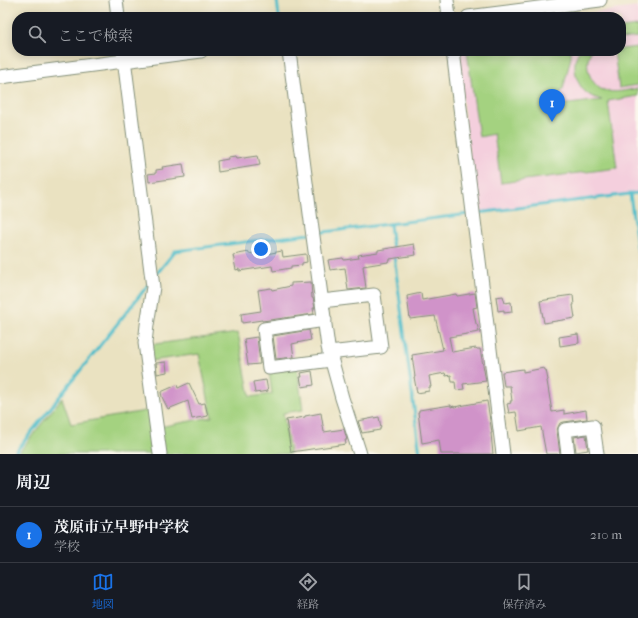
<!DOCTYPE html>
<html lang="ja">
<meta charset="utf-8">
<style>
:root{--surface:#171b24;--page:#20242c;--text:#f1f3f6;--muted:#9ea1a6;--line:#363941;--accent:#1a73e8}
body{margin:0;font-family:"IM FELL French Canon","Noto Serif JP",serif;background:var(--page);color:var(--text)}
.you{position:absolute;left:261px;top:249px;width:14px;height:14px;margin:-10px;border:3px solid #fff;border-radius:50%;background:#1a73e8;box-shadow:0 0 0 6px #1a73e833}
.badge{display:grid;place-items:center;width:26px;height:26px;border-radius:50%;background:var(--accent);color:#fff;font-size:13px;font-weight:700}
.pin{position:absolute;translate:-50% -33px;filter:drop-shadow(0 1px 2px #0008)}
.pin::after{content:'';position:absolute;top:21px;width:14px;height:12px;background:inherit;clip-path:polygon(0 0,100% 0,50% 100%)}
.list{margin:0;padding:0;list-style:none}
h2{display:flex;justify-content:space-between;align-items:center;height:52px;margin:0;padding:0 16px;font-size:17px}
h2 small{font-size:13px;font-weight:400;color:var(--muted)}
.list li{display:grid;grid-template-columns:26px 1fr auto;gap:12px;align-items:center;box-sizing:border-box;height:56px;padding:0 16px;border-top:1px solid var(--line)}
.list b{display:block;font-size:15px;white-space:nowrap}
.list p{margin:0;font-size:13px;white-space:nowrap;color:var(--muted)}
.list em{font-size:13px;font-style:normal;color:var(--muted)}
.icon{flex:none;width:22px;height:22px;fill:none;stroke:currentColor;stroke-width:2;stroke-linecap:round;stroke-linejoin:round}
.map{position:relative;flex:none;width:638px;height:454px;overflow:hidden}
.search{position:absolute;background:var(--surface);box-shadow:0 2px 10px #0003;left:12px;right:12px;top:12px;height:44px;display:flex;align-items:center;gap:10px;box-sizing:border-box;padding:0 14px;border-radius:16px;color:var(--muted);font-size:15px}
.sheet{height:108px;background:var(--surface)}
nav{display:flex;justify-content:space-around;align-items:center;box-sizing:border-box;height:56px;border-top:1px solid var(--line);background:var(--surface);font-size:11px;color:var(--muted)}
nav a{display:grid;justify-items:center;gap:2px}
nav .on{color:var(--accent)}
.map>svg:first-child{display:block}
</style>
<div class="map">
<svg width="638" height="454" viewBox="0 0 638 454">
<rect width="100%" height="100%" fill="#fbf7ec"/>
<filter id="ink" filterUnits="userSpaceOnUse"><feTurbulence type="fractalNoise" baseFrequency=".025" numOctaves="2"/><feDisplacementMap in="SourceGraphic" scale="8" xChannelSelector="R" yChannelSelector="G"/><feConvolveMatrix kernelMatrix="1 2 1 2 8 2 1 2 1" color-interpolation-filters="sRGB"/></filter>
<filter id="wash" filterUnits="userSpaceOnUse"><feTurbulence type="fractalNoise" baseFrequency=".012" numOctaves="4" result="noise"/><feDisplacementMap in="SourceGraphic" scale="16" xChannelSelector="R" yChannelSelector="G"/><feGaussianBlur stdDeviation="0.9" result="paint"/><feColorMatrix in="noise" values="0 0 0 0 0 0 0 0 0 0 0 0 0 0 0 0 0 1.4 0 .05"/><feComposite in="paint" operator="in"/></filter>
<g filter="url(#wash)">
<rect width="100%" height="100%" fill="#eae2c1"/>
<!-- built -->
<polygon fill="#f4cfdd" points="638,7 638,194 476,213 457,51 621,51 621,17 556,17"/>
<!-- green -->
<g fill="#a4d280" stroke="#62885a">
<polygon points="638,26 638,37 621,39 621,28"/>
<polygon points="638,47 638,85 619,88 614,51 621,51 621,49"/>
<path d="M467,51H571V57L563,89L552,106L602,100C599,99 596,98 593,97C580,91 574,77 575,63C575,59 577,55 579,51H591C585,63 587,75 596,85C598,87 601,90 604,90C614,94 628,90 638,88V96L608,101L617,168L501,183L494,134L479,137Z"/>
<polygon points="238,333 250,397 272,394 269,371 297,367 303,410 283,413 290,454 162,454 159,427 212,417 199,354 150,361 148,345"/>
<polygon points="62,398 71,424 151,410 158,454 18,454"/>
</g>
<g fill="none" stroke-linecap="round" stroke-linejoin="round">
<!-- stream -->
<g stroke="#51beca" stroke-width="3">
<polyline points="277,0 279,17"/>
<polyline points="630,194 638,253"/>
<polyline points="477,213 638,193"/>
<polyline points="390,224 393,250"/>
<polyline points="316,233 469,214"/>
<polyline points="394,256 420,454"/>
<polyline points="155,276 175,251 309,234"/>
<polyline points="14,454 148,285"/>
</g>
</g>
<g id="blocks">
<!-- building -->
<g fill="#d093c9">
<polygon points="258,155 260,165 218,172 217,161 228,159 228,157 236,156 237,158"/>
<polygon points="183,164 185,177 149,182 148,174 156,173 156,170 163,169 162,167"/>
<polygon points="414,244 416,255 390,259 390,261 388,261 388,262 363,266 366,288 348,290 345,268 330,270 328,260 343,258 344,260 359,258 358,255 378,252 378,250"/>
<polygon points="266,251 266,254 282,251 283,257 306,254 307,262 302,263 302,265 291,266 291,268 273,271 272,266 239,271 239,269 236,270 233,255 249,252 249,254"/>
<polygon points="311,282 312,298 313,298 315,308 313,308 314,314 262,321 262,320 242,323 241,314 261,311 258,290 271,288 272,290 291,286 291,283"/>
<polygon points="421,293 422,300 456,294 457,296 475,293 477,307 473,308 476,324 477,324 479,332 449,337 452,352 476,348 477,349 480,349 486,381 463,384 464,389 456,390 455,382 452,382 451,375 446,376 445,373 429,376 431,387 429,387 429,391 417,393 414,377 415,377 412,355 443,350 435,316 410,319 407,296"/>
<polygon points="573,295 574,305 573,305 575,318 544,323 540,301 558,298 558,297"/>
<polygon points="503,296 505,303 511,302 512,312 504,313 504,310 498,311 496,297"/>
<polygon points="309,330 311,340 292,344 294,357 276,359 273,336"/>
<polygon points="578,334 579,343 560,346 559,337"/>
<polygon points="257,337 260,364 248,365 244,339"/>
<polygon points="166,362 167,372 157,374 156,363"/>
<polygon points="544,368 545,370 546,370 548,380 547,381 552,412 564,410 564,414 586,410 587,419 564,422 560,423 558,427 557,431 560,454 546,454 541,427 519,431 516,412 509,413 507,404 511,403 510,401 512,401 510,386 504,386 502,372 523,369 523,372"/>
<polygon points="312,371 314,385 302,387 300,377 302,377 301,373"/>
<polygon points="266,380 268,391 255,393 253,382"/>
<polygon points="189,383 199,404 205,403 208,416 192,419 188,401 168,409 162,397 161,392 177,385 178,388"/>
<polygon points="487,401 492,433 491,433 493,454 441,454 439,440 422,443 418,412 419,412 419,410 451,405 451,407 454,406 454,407"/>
<polygon points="321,413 324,432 344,429 347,440 345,440 346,444 291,452 286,420 305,417 305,416"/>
<polygon points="379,417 381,428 380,428 380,430 362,433 358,421"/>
<polygon points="586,435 588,450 576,452 574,437"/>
</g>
</g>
</g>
<g filter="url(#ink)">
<use href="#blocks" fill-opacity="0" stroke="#84907a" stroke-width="1"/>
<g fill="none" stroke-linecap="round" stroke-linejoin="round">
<!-- minor casing -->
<g stroke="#84907a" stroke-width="15">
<g id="minor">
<polyline points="116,0 118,17"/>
<polyline points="447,0 449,17"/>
<polyline points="468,17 600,0"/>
<polyline points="123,51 153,287 147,325 145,343 160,454"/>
<polyline points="289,51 312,229 328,347 342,398 360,454"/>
<polyline points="453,51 503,454"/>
<polyline points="0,77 201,51"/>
<polyline points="322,301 374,295 381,347 329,353"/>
<polyline points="325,320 264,329 269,368 331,360"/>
<polyline points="568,454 565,430 593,426 597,454"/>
</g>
</g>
<!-- minor -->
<use href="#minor" stroke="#fff" stroke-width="13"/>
</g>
</g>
</svg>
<div class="you"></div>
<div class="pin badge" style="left:552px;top:122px">1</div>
<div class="search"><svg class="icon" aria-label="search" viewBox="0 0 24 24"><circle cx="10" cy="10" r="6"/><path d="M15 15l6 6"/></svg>ここで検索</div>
</div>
<section class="sheet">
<h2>周辺<small></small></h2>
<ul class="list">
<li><span class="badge">1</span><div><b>茂原市立早野中学校</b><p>学校</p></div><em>210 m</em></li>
</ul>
</section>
<nav>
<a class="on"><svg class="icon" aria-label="map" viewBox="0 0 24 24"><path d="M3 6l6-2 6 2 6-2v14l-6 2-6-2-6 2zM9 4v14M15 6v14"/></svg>地図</a>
<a><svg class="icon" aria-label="directions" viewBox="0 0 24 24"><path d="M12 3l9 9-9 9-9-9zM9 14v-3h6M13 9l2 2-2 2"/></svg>経路</a>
<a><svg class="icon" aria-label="saved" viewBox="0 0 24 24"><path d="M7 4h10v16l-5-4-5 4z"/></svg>保存済み</a>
</nav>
